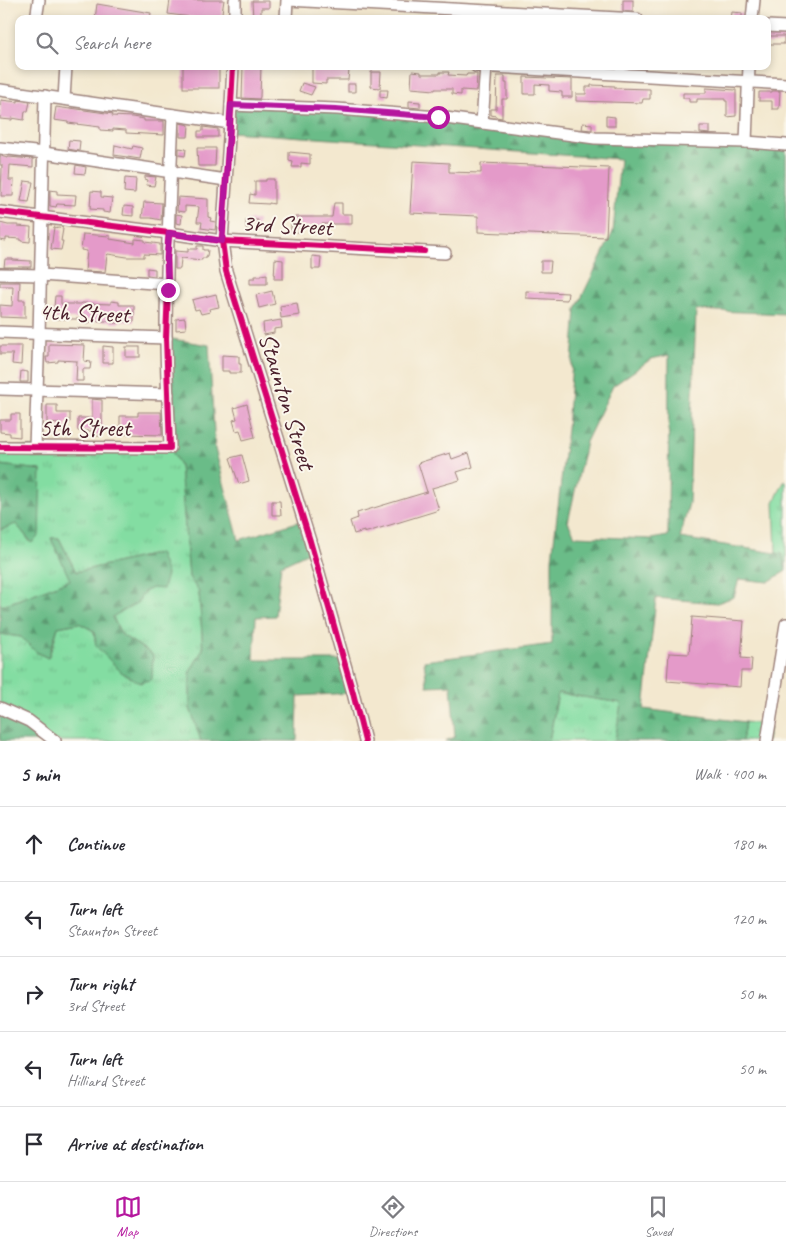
<!DOCTYPE html>
<meta charset="utf-8">
<style>
:root{--surface:#fff;--page:#f7f7f7;--text:#2b2b33;--muted:#7c7c81;--line:#e1e1e2;--accent:#b5179e}
body{margin:0;font-family:Caveat,sans-serif;background:var(--page);color:var(--text)}
.stop{position:absolute;width:15px;height:15px;margin:-11px;border:4px solid #b5179e;border-radius:50%;background:#fff}
.stop.end{background:#b5179e;border-color:#fff;box-shadow:0 1px 5px #0008}
.list{margin:0;padding:0;list-style:none}
h2{display:flex;justify-content:space-between;align-items:center;height:65px;margin:0;padding:0 20px;font-size:21px}
h2 small{font-size:16px;font-weight:400;color:var(--muted)}
.list li{display:grid;grid-template-columns:32px 1fr auto;gap:15px;align-items:center;box-sizing:border-box;height:75px;padding:0 20px;border-top:1px solid var(--line)}
.list b{display:block;font-size:19px;white-space:nowrap}
.list p{margin:0;font-size:16px;white-space:nowrap;color:var(--muted)}
.list em{font-size:16px;font-style:normal;color:var(--muted)}
.icon{flex:none;width:28px;height:28px;fill:none;stroke:currentColor;stroke-width:2;stroke-linecap:round;stroke-linejoin:round}
.map{position:relative;flex:none;width:786px;height:741px;overflow:hidden}
.search{position:absolute;background:var(--surface);box-shadow:0 2px 8px #0003;left:15px;right:15px;top:15px;height:55px;display:flex;align-items:center;gap:12px;box-sizing:border-box;padding:0 18px;border-radius:10px;color:var(--muted);font-size:19px}
.sheet{height:440px;background:var(--surface)}
nav{display:flex;justify-content:space-around;align-items:center;box-sizing:border-box;height:70px;border-top:1px solid var(--line);background:var(--surface);font-size:14px;color:var(--muted)}
nav a{display:grid;justify-items:center;gap:2px}
nav .on{color:var(--accent)}
.map>svg:first-child{display:block}
</style>
<div class="map">
<svg width="786" height="741" viewBox="0 0 786 741">
<defs>
<pattern id="grass-tufts" width="24" height="20" patternUnits="userSpaceOnUse" patternTransform="scale(1.25)"><rect width="24" height="20" fill="#83dda2"/><path d="M3 7l-1-3M5 7V3M7 7l1-3M15 17l-1-3M17 17v-4M19 17l1-3" fill="none" stroke="#73bd8c"/></pattern>
<pattern id="forest-firs" width="22" height="20" patternUnits="userSpaceOnUse" patternTransform="scale(1.25)"><rect width="22" height="20" fill="#6abc88"/><path d="M5 1l3.5 6h-7zM16 11l3.5 6h-7z" fill="#59986f"/></pattern>
</defs>
<rect width="100%" height="100%" fill="#fbf7ec"/>
<filter id="ink" filterUnits="userSpaceOnUse"><feTurbulence type="fractalNoise" baseFrequency=".02" numOctaves="2"/><feDisplacementMap in="SourceGraphic" scale="10" xChannelSelector="R" yChannelSelector="G"/><feConvolveMatrix kernelMatrix="1 2 1 2 8 2 1 2 1" color-interpolation-filters="sRGB"/></filter>
<filter id="wash" filterUnits="userSpaceOnUse"><feTurbulence type="fractalNoise" baseFrequency=".0096" numOctaves="4" result="noise"/><feDisplacementMap in="SourceGraphic" scale="20" xChannelSelector="R" yChannelSelector="G"/><feGaussianBlur stdDeviation="1.12" result="paint"/><feColorMatrix in="noise" values="0 0 0 0 0 0 0 0 0 0 0 0 0 0 0 0 0 1.4 0 .05"/><feComposite in="paint" operator="in"/></filter>
<g filter="url(#wash)">
<rect width="100%" height="100%" fill="#f3e8cf"/>
<!-- grass -->
<g fill="url(#grass-tufts)" stroke="#667e66">
<polygon points="0,447 170,448 180,465 189,577 199,592 203,649 190,672 190,708 201,741 55,741 0,708 0,634 21,637 36,652 48,658 53,645 58,627 79,623 94,631 96,646 153,655 122,635 112,616 137,603 144,592 152,588 159,553 76,572 59,538 51,538 71,580 1,606 0,603 0,530 16,523 31,543 41,470 0,465"/>
<polygon points="785,480 786,481 786,569 782,554 776,553 774,502"/>
<polygon points="558,693 622,703 615,741 549,741"/>
<polygon points="745,722 770,725 767,741 742,741"/>
</g>
<!-- forest -->
<g fill="url(#forest-firs)" stroke="#5a6e5a" fill-rule="evenodd">
<path d="M231,105L337,109L595,138L786,145V314L696,310L689,503L680,538L782,554L786,571L768,582L739,579L734,597L717,603L656,598L644,709L745,722L742,741H615L621,703L558,693L549,741H445L455,737L451,685L427,686L424,661L552,644V559L567,429L576,309L613,232L620,159L230,132ZM669,355L668,536L651,539L575,536L568,522L586,442L613,386L651,359Z"/>
<polygon points="166,338 209,345 215,449 239,540 304,520 313,550 281,565 275,616 256,617 254,660 344,660 353,693 298,696 297,741 201,741 190,708 190,672 203,649 199,592 189,577 180,465 170,448"/>
<polygon points="0,465 41,470 39,536 32,543 16,524 0,530"/>
<polygon points="51,538 59,538 76,572 159,553 167,574 163,589 152,588 144,592 137,603 112,617 122,635 153,655 152,679 140,683 121,672 96,646 94,631 79,623 58,627 48,658 36,652 21,637 0,634 0,603 2,606 70,580"/>
<polygon points="0,708 55,741 0,741"/>
</g>
<g id="blocks">
<!-- building -->
<g fill="#e49ac9">
<polygon points="170,0 224,0 221,19 205,19 168,14"/>
<rect x="623" y="0" width="10" height="11"/>
<polygon points="252,1 269,1 269,8 261,8 261,19 253,19"/>
<polygon points="97,4 151,13 150,19 95,19"/>
<polygon points="732,12 742,13 742,19 731,19"/>
<rect x="767" y="36" width="17" height="8"/>
<rect x="183" y="66" width="36" height="22"/>
<polygon points="243,66 261,66 260,97 259,99 242,98"/>
<polygon points="312,68 349,70 348,80 326,80 326,84 312,83"/>
<polygon points="412,71 421,72 421,74 440,74 440,72 449,72 448,75 466,76 467,74 477,74 476,91 461,90 461,95 452,94 452,89 435,89 435,90 411,88"/>
<polygon points="371,72 381,72 380,88 371,87"/>
<polygon points="497,76 505,76 505,83 507,83 507,99 502,99 502,118 496,117 496,116 491,115 491,109 496,109"/>
<polygon points="524,77 572,79 572,97 562,97 562,92 549,91 549,85 535,84 535,94 524,94"/>
<polygon points="302,83 315,87 311,95 299,91"/>
<rect x="348" y="84" width="7" height="8"/>
<polygon points="591,85 615,86 615,88 650,89 650,99 643,99 642,103 576,101 576,94 586,94 586,87 591,87"/>
<polygon points="706,88 736,90 736,116 727,117 727,101 725,101 725,99 697,99 697,102 689,102 689,98 683,98 683,93 706,93"/>
<polygon points="380,90 388,90 387,98 380,97"/>
<polygon points="772,91 780,91 779,109 772,109 772,101 759,101 759,92 772,92"/>
<polygon points="1,100 18,102 18,100 30,102 28,111 25,111 24,120 12,118 12,120 0,119"/>
<polygon points="409,101 420,102 420,108 409,107"/>
<polygon points="56,107 70,109 70,108 113,114 112,116 132,117 144,119 144,121 164,121 164,135 126,133 126,130 113,129 113,131 100,130 100,127 68,123 68,122 54,120"/>
<polygon points="606,116 615,117 615,126 606,126"/>
<polygon points="180,123 189,125 188,137 180,137"/>
<polygon points="583,123 592,124 592,130 582,129"/>
<polygon points="700,126 710,126 710,134 700,133"/>
<polygon points="203,127 218,129 218,137 198,137 198,131 203,131"/>
<polygon points="69,140 80,141 79,151 68,149"/>
<polygon points="115,145 132,149 133,146 142,148 140,159 114,155"/>
<polygon points="179,148 186,149 185,156 179,155"/>
<polygon points="197,148 216,148 215,166 198,166"/>
<polygon points="289,152 310,154 310,164 301,163 301,167 292,167 293,162 289,161"/>
<polygon points="0,156 8,158 8,157 33,159 33,167 10,165 9,180 14,180 13,196 1,196 2,165 0,165"/>
<polygon points="413,161 449,163 449,172 481,173 481,163 609,168 606,237 478,232 478,216 410,213"/>
<polygon points="76,165 86,167 85,174 75,173"/>
<polygon points="145,176 156,177 154,186 147,185 148,180 145,179"/>
<polygon points="125,178 136,179 135,193 124,192"/>
<polygon points="266,179 274,179 274,204 269,203 269,204 249,203 250,194 255,195 255,181 266,181"/>
<polygon points="25,181 33,182 29,202 21,201"/>
<polygon points="50,190 57,191 57,194 76,195 75,205 57,204 56,207 50,206"/>
<polygon points="91,191 101,192 101,197 112,198 110,213 103,212 103,210 90,209"/>
<polygon points="178,197 208,199 208,217 211,218 210,221 216,222 215,230 201,228 202,222 197,222 199,207 185,206 185,212 177,211"/>
<polygon points="144,202 162,203 161,220 151,218 142,218"/>
<polygon points="334,203 342,203 342,214 352,214 352,224 321,224 321,231 314,231 314,227 301,226 301,232 291,232 291,217 332,217"/>
<polygon points="124,206 133,207 133,216 123,215"/>
<polygon points="176,214 182,215 181,224 176,223"/>
<polygon points="246,220 258,220 257,230 246,229"/>
<polygon points="0,223 8,225 18,225 18,226 31,227 30,242 21,241 21,239 6,238 6,241 0,240"/>
<polygon points="54,227 63,229 61,241 63,241 61,250 51,249"/>
<polygon points="83,234 110,236 110,239 135,243 135,239 145,240 145,242 160,244 160,255 144,254 144,257 127,257 108,254 107,255 105,272 85,271 87,251 81,250"/>
<polygon points="197,246 203,246 203,250 208,250 207,256 206,256 206,258 202,258 202,260 182,258 181,259 180,269 175,269 175,251 188,252 188,249 197,249"/>
<polygon points="312,256 321,257 320,269 312,269"/>
<polygon points="5,259 13,259 13,260 31,261 31,267 4,267"/>
<polygon points="275,259 283,260 283,279 274,279"/>
<polygon points="541,261 551,261 550,272 541,272"/>
<polygon points="147,268 155,269 155,276 147,275"/>
<polygon points="267,274 267,284 250,284 250,278 255,278 255,276 261,276 261,275"/>
<polygon points="0,282 20,282 19,300 25,300 25,318 0,317 0,305 12,306 13,286 0,286"/>
<polygon points="272,291 275,304 259,308 256,295"/>
<polygon points="526,291 568,293 567,300 526,298"/>
<polygon points="216,294 219,307 209,309 210,312 201,314 199,309 195,310 192,300"/>
<polygon points="55,296 61,296 61,304 81,304 82,303 111,304 111,301 119,302 119,305 134,305 134,322 119,321 119,323 111,323 111,321 90,321 90,323 81,323 81,319 53,319"/>
<polygon points="297,303 299,315 281,318 280,306"/>
<polygon points="185,318 186,329 176,330 176,319"/>
<polygon points="281,320 282,328 274,329 274,333 264,335 263,323"/>
<polygon points="49,344 85,345 84,361 91,362 90,369 83,369 83,381 76,381 77,361 58,360 58,362 47,363 46,357 49,357"/>
<polygon points="0,346 22,346 21,365 12,364 13,354 0,354"/>
<polygon points="103,346 113,347 113,363 103,363"/>
<rect x="126" y="347" width="14" height="10"/>
<polygon points="222,355 239,356 239,364 241,364 241,373 229,373 229,371 222,371"/>
<polygon points="21,371 28,372 28,382 20,382"/>
<polygon points="92,399 102,400 102,436 95,436 95,431 78,431 78,418 92,418"/>
<polygon points="247,404 255,437 243,440 240,430 236,431 233,420 237,419 234,408"/>
<polygon points="47,405 57,405 57,413 70,413 70,423 66,423 66,431 60,431 60,424 47,423"/>
<polygon points="138,412 161,412 162,435 123,434 123,429 120,429 120,416 138,416"/>
<polygon points="11,414 20,414 20,437 10,436 10,433 0,432 0,420 11,420"/>
<polygon points="450,453 452,459 469,453 473,467 457,472 460,480 432,488 439,510 364,533 364,531 354,534 350,521 358,518 357,513 427,492 418,463"/>
<polygon points="242,455 249,481 239,484 230,458"/>
<polygon points="272,501 280,501 281,515 272,515"/>
<polygon points="692,617 744,621 741,658 752,659 751,671 741,671 740,687 667,681 669,653 689,654"/>
</g>
</g>
</g>
<g filter="url(#ink)">
<use href="#blocks" fill-opacity="0" stroke="#9e847d" stroke-width="1"/>
<g fill="none" stroke-linecap="round" stroke-linejoin="round">
<!-- minor casing -->
<g stroke="#9e847d" stroke-width="14">
<g id="minor">
<polyline points="288,0 637,19"/>
<polyline points="36,19 39,0"/>
<polyline points="235,19 235,0"/>
<polyline points="286,19 287,0"/>
<polyline points="752,19 754,0"/>
<polyline points="767,26 786,27"/>
<polyline points="233,66 230,123 222,241 226,271 310,541 353,693 365,741"/>
<polyline points="476,66 786,84"/>
<polyline points="0,90 230,123"/>
<polyline points="64,99 66,66"/>
<polyline points="231,105 337,109 438,117 595,138 746,142 786,145"/>
<polyline points="482,123 486,66"/>
<polyline points="746,142 749,66"/>
<polyline points="0,148 44,153 226,180"/>
<polyline points="0,212 169,233 222,241 445,253"/>
<polyline points="0,274 41,275 167,284"/>
<polyline points="0,332 166,338"/>
<polyline points="0,389 168,394"/>
<path d="M0,447L170,448C169,411 166,374 166,337C166,263 170,189 173,115"/>
<polyline points="35,447 39,334 45,96"/>
<polyline points="0,708 29,721 55,741"/>
<polyline points="767,741 786,624"/>
</g>
</g>
<!-- minor -->
<use href="#minor" stroke="#fff" stroke-width="11"/>
<!-- cycleway casing -->
<g stroke="#fbf7ec" stroke-width="9">
<g id="cycleway">
<polyline points="233,66 230,123 222,241 226,271 310,541 353,693 365,741"/>
<polyline points="0,212 169,233 222,241 424,251"/>
<polyline points="0,447 170,448 166,338 168,290 167,258 169,233"/>
</g>
</g>
<!-- cycleway -->
<use href="#cycleway" stroke="#d6006c" stroke-width="6"/>
</g>
</g>
<g fill="none" stroke-linecap="round" stroke-linejoin="round" filter="url(#ink)">
<!-- route -->
<polyline stroke="#b5179e" stroke-width="6" points="168,290 167,258 169,233 222,241 231,105 336,109 438,117"/>
</g>
<g text-anchor="middle" stroke-width="4" stroke-linejoin="round" paint-order="stroke">
<!-- street labels -->
<g font-size="25" fill="#4a1f2b" stroke="#fbf7ec">
<text transform="translate(287 224) rotate(3)" y="9">3rd Street</text>
<text transform="translate(84 312) rotate(2)" y="9">4th Street</text>
<text transform="translate(288 401) rotate(73)" y="9">Staunton Street</text>
<text x="85" y="436">5th Street</text>
</g>
</g>
</svg>
<div class="stop" style="left:438px;top:117px"></div>
<div class="stop end" style="left:168px;top:290px"></div>
<div class="search"><svg class="icon" aria-label="search" viewBox="0 0 24 24"><circle cx="10" cy="10" r="6"/><path d="M15 15l6 6"/></svg>Search here</div>
</div>
<section class="sheet">
<h2>5 min<small>Walk · 400 m</small></h2>
<ul class="list">
<li><svg class="icon" aria-label="ahead" viewBox="0 0 24 24"><path d="M12 20V5M6 11l6-6 6 6"/></svg><div><b>Continue</b></div><em>180 m</em></li>
<li><svg class="icon" aria-label="left" viewBox="0 0 24 24"><path d="M17 20v-9H6M10 6l-5 5 5 5"/></svg><div><b>Turn left</b><p>Staunton Street</p></div><em>120 m</em></li>
<li><svg class="icon" aria-label="right" viewBox="0 0 24 24"><path d="M7 20v-9h11M14 6l5 5-5 5"/></svg><div><b>Turn right</b><p>3rd Street</p></div><em>50 m</em></li>
<li><svg class="icon" aria-label="left" viewBox="0 0 24 24"><path d="M17 20v-9H6M10 6l-5 5 5 5"/></svg><div><b>Turn left</b><p>Hilliard Street</p></div><em>50 m</em></li>
<li><svg class="icon" aria-label="arrive" viewBox="0 0 24 24"><path d="M6 21V4h12l-3 4 3 4H6"/></svg><div><b>Arrive at destination</b></div></li>
</ul>
</section>
<nav>
<a class="on"><svg class="icon" aria-label="map" viewBox="0 0 24 24"><path d="M3 6l6-2 6 2 6-2v14l-6 2-6-2-6 2zM9 4v14M15 6v14"/></svg>Map</a>
<a><svg class="icon" aria-label="directions" viewBox="0 0 24 24"><path d="M12 3l9 9-9 9-9-9zM9 14v-3h6M13 9l2 2-2 2"/></svg>Directions</a>
<a><svg class="icon" aria-label="saved" viewBox="0 0 24 24"><path d="M7 4h10v16l-5-4-5 4z"/></svg>Saved</a>
</nav>
